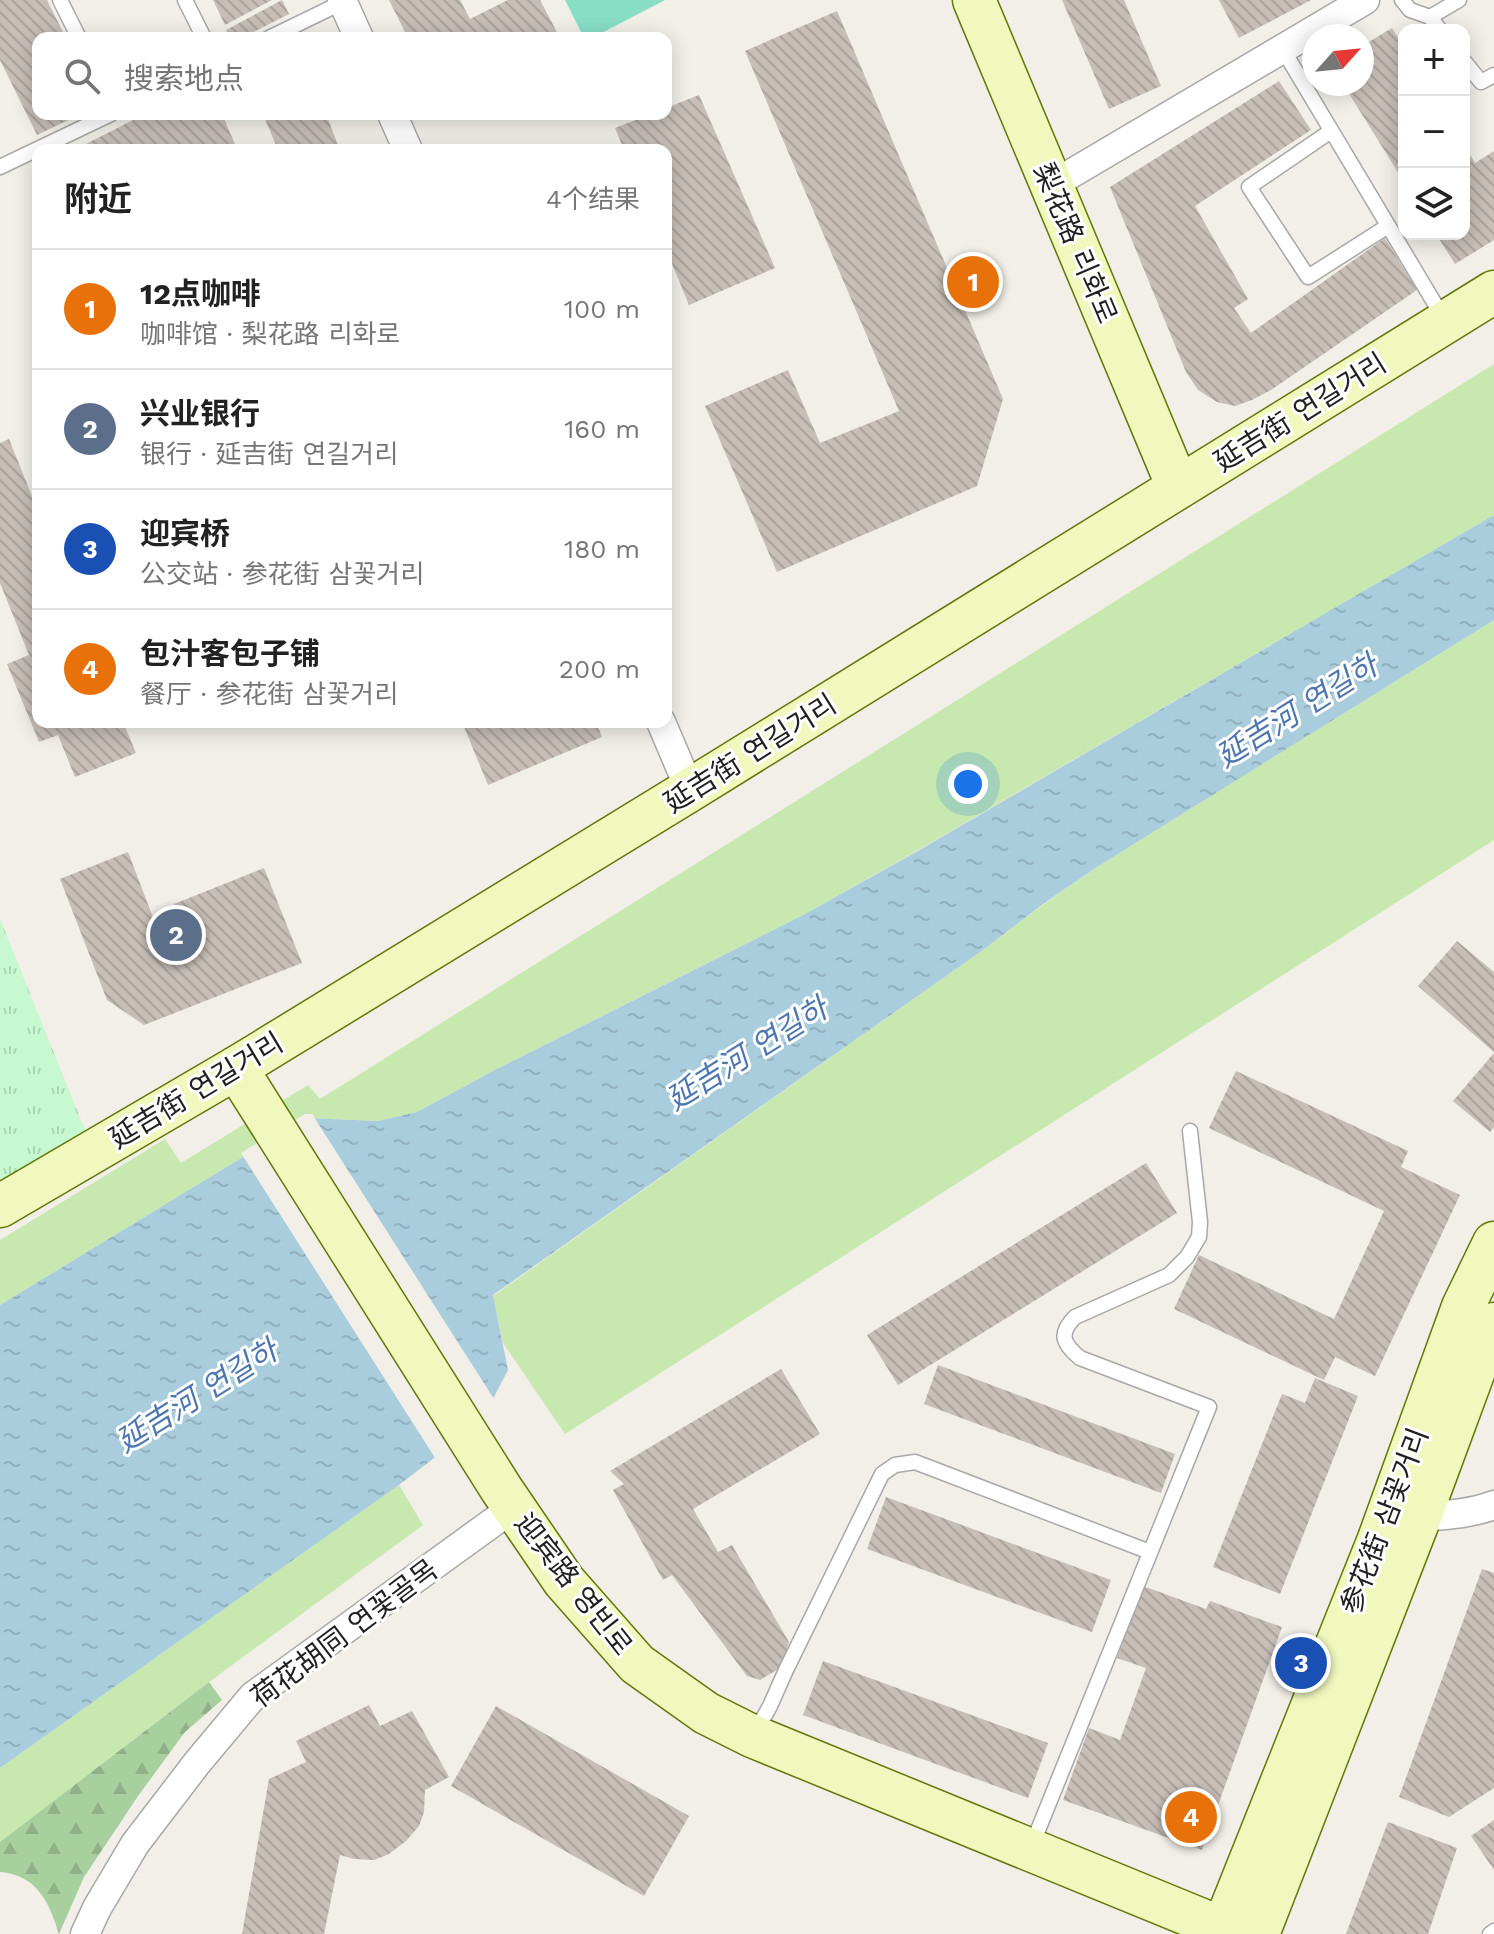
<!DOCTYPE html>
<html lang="zh">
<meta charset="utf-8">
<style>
:root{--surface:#fff;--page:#f6f6f6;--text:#222;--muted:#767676;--line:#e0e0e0;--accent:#2563eb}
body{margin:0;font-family:"Work Sans","Noto Sans SC","Noto Sans KR",sans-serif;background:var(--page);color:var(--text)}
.controls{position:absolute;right:24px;top:24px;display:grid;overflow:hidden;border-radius:16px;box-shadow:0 4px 20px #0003}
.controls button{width:72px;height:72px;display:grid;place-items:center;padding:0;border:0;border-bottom:2px solid var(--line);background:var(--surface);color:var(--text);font:40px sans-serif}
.compass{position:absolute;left:1302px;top:24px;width:72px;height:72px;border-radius:50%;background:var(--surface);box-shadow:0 4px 20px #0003;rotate:63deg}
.you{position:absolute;left:968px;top:784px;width:28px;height:28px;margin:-20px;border:6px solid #fff;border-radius:50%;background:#1a73e8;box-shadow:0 0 0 12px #1a73e833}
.badge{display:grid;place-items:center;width:52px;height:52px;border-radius:50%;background:var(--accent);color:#fff;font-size:26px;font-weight:700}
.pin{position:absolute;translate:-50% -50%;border:4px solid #fff;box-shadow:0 2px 8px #0006}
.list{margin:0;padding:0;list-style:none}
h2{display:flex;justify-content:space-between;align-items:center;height:104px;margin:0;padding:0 32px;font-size:34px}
h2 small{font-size:26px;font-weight:400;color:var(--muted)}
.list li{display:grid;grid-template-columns:52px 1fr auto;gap:24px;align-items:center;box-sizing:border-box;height:120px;padding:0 32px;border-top:2px solid var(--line)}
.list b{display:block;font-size:30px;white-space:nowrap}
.list p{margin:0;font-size:26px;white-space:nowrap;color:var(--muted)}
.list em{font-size:26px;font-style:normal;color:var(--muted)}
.icon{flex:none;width:44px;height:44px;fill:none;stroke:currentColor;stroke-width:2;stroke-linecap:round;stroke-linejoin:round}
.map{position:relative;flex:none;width:1494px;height:1934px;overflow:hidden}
.search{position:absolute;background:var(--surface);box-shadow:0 4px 20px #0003;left:32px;top:32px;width:640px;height:88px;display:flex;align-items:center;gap:20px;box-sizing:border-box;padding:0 28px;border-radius:16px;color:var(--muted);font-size:30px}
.panel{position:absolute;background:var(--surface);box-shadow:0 4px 20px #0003;left:32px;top:144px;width:640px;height:584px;border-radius:16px}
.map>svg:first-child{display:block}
</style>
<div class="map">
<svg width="1494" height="1934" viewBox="0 0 1494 1934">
<defs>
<pattern id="forest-firs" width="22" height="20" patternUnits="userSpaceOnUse" patternTransform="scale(2)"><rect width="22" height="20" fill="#a8cf9e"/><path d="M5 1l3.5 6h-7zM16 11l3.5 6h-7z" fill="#90b188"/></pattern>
<pattern id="park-tufts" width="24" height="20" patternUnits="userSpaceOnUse" patternTransform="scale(2)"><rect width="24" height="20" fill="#c7f9d0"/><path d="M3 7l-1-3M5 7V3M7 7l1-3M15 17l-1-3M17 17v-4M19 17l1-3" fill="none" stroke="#abd5b2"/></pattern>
<pattern id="water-ripples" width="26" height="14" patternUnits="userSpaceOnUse" patternTransform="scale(2)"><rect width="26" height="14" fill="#aacddd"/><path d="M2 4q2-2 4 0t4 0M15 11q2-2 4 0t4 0" fill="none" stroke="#92b0bd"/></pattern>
<pattern id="building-back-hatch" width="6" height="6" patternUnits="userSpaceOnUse" patternTransform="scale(2)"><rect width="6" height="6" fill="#c6beb7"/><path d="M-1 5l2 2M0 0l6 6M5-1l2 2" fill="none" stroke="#aaa39d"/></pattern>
</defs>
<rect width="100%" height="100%" fill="#f1efe8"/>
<!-- grass -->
<g fill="#c7e9b0">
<polygon points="1494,364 1494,515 915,852 805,914 493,1071 417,1112 378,1121 307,1118 0,1305 0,1240 165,1139 181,1163 308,1085 320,1099"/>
<polygon points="1494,620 1494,840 565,1434 503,1343 493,1296 983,950 1044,904 1097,867"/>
<polygon points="399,1485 423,1525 209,1682 0,1842 0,1768"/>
</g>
<!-- forest -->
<path fill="url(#forest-firs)" d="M209,1682L222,1700L185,1732L138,1796L84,1877L59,1934C49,1902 37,1875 0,1872V1842Z"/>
<!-- park -->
<polygon fill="url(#park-tufts)" points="0,919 85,1130 0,1182"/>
<!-- pitch -->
<polygon fill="#88dec5" points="565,0 665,0 592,38 584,38"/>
<!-- water -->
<polygon fill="url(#water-ripples)" points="1494,515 1494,620 1097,867 1043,904 983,950 493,1295 508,1370 481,1422 399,1485 0,1768 0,1305 307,1118 378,1121 417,1112 493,1071 805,914 916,852"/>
<!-- pier -->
<polygon fill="#f1efe8" points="305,1114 312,1114 496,1402 484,1425 437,1461 241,1153"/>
<!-- building -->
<g fill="url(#building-back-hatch)">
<polygon points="0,0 47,0 66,38 38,38 38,114 81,114 37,135 0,60"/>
<polygon points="213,0 272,0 225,25"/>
<polygon points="282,0 289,14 242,38 230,38 226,30"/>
<polygon points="389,0 460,0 470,19 508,0 540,0 560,38 408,38"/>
<polygon points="1062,0 1124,0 1161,86 1109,109"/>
<polygon points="1219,0 1311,0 1239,38"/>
<polygon points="837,11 1003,399 977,486 777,572 705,406 788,370 820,443 899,411 745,51"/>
<polygon points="1392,28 1404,47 1404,182 1343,84 1362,84 1362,46"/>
<polygon points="1279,81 1311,130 1195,206 1248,299 1234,308 1251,333 1385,238 1417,290 1271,390 1252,400 1235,406 1217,402 1198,390 1186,372 1110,187"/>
<polygon points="699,95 775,268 689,305 666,249 666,150 624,150 615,128 651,114 666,114 666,108"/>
<polygon points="145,114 222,114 237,149 74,150"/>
<polygon points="263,114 326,114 340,150 278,150"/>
<polygon points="1464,145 1475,163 1494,151 1494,240 1455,264 1436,234 1464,234"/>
<polygon points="9,439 38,511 38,722 123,722 136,753 75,777 58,735 39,742 7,664 29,655 0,583 0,443"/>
<polygon points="462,722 596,722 602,737 488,785"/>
<polygon points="128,852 167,954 190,945 174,904 264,868 302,963 144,1025 107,1000 60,879"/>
<polygon points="1457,941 1494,972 1494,1052 1418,986"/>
<polygon points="1494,1053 1494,1127 1490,1132 1453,1101"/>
<polygon points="1236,1071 1408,1151 1401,1167 1460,1195 1375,1376 1335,1357 1324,1380 1174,1309 1199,1255 1334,1319 1384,1211 1209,1128"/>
<polygon points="1146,1163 1177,1213 898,1385 867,1335"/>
<polygon points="938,1365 1175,1454 1161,1493 924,1404"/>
<polygon points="781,1369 820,1434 693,1509 718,1552 732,1545 789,1642 782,1667 760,1680 747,1676 672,1575 663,1580 613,1490 624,1484 610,1471"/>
<polygon points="1315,1378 1358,1396 1280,1594 1213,1567 1282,1394 1305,1403"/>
<polygon points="886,1497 1111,1580 1092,1632 867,1549"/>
<polygon points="1482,1569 1494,1573 1494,1788 1449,1817 1399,1797"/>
<polygon points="1143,1586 1206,1609 1210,1601 1282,1627 1202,1850 1063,1800 1089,1728 1120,1740 1146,1668 1117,1658"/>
<polygon points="823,1661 1048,1743 1028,1798 803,1715"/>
<polygon points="369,1705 380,1726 412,1711 449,1777 425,1790 424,1812 419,1826 406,1841 389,1854 374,1860 354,1859 340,1855 324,1934 242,1934 269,1779 306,1762 296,1741"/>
<polygon points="496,1706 689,1816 644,1896 451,1786"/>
<polygon points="1494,1820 1494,1870 1471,1836"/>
<polygon points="1388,1822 1457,1848 1428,1934 1346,1934"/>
</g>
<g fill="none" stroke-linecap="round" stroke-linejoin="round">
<!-- lane casing -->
<g stroke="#a8a8a8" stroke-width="17">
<g id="lane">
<polyline points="60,0 79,38"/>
<polyline points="185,0 204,38"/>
<polyline points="1402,0 1410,10 1430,17 1440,30"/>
<polyline points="1430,17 1459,0"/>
<polyline points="269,38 343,2"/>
<polyline points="1282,48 1444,319"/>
<polyline points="1464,61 1481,82 1494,75"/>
<polyline points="1331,131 1249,187 1308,277 1388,226"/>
<polyline points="0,167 111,114"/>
<polyline points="755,1733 770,1706 786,1670 882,1474 895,1465 915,1462 1150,1552"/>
<path d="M1032,1845L1209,1407L1080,1358C1063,1344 1058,1334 1075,1317L1169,1275L1187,1257L1199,1237L1200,1222L1190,1131"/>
<polyline points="1490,1934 1494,1931"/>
</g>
</g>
<!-- street casing -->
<g stroke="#a8a8a8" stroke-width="31">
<g id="street">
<polyline points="342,0 359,38"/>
<polyline points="392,114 408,150"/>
<polyline points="1052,185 1365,0"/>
<polyline points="661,722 690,790"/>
<path d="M1420,1517C1445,1515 1470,1514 1494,1505"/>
<polyline points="85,1934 97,1908 135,1844 197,1763 253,1696 514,1507"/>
</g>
</g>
<!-- secondary casing -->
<g stroke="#617808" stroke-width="45">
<g id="secondary">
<polyline points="974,0 1178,487"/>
<polyline points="236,1068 502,1490 564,1581 637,1664 706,1713 752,1736 1236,1934"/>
<polyline points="0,1206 236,1068 690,790 1494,292"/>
<polyline points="1221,1934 1379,1539 1463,1307 1494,1243"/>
<polyline points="1258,1934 1420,1517 1478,1360 1494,1324"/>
</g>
</g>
<!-- lane -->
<use href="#lane" stroke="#fff" stroke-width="14"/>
<!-- street -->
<use href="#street" stroke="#fff" stroke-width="28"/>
<!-- secondary -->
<use href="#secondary" stroke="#f0f8be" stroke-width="42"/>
</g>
<g text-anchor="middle" stroke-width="6" stroke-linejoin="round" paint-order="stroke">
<!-- street labels -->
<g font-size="28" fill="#212121" stroke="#fff">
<text transform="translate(1076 243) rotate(67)" y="10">梨花路 리화로</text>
<text transform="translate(1300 412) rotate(-32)" y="10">延吉街 연길거리</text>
<text transform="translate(750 753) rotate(-32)" y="10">延吉街 연길거리</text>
<text transform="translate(196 1090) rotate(-31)" y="10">延吉街 연길거리</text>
<text transform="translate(1384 1521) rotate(-69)" y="10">参花街 삼꽃거리</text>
<text transform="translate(574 1584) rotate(52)" y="10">迎宾路 영빈로</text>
<text transform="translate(344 1633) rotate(-37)" y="10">荷花胡同 연꽃골목</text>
</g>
<!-- water labels -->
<g font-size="30" font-style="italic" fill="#4e76b0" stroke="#fff">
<text transform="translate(1297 711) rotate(-32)" y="10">延吉河 연길하</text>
<text transform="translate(747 1054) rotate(-32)" y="10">延吉河 연길하</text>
<text transform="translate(197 1396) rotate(-32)" y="10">延吉河 연길하</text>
</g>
</g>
</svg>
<div class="controls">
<button>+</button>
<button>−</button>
<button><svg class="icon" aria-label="layers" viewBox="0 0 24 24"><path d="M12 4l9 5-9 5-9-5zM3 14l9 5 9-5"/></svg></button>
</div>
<svg class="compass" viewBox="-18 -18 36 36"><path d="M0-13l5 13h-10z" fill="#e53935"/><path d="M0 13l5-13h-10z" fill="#767676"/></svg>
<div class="you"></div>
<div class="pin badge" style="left:973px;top:282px;background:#e8710a">1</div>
<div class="pin badge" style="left:176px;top:935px;background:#5c6f8a">2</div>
<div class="pin badge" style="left:1301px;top:1663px;background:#1a4fb4">3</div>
<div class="pin badge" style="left:1191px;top:1817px;background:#e8710a">4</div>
<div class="search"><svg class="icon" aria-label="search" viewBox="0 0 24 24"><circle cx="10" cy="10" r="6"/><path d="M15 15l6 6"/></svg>搜索地点</div>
<section class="panel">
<h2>附近<small>4个结果</small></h2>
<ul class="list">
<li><span class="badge" style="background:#e8710a">1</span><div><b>12点咖啡</b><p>咖啡馆 · 梨花路 리화로</p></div><em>100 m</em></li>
<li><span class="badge" style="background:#5c6f8a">2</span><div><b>兴业银行</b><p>银行 · 延吉街 연길거리</p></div><em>160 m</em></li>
<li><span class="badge" style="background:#1a4fb4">3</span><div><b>迎宾桥</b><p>公交站 · 参花街 삼꽃거리</p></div><em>180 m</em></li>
<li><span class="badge" style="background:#e8710a">4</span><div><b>包汁客包子铺</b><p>餐厅 · 参花街 삼꽃거리</p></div><em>200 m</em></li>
</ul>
</section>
</div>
